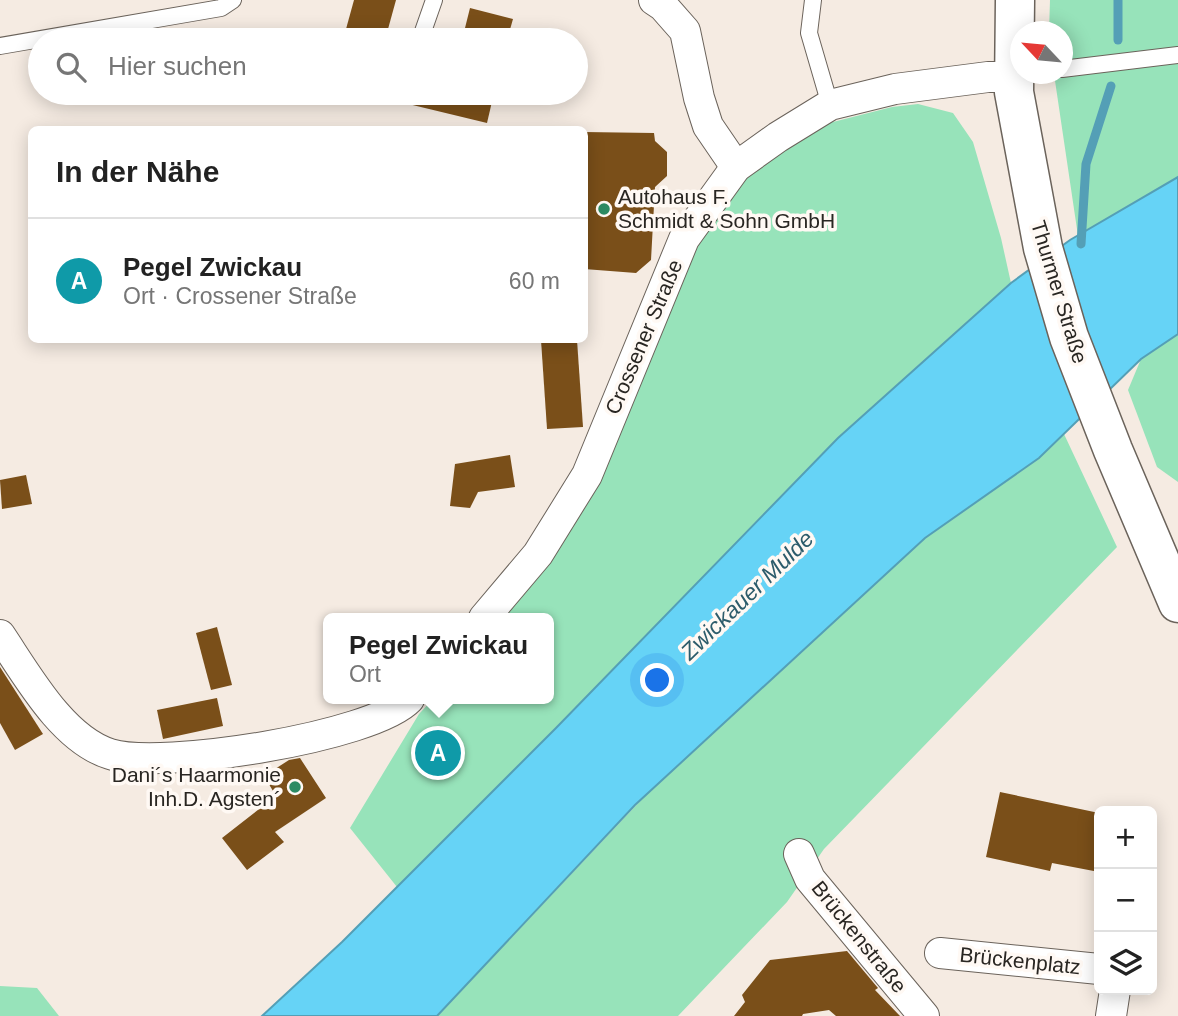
<!DOCTYPE html>
<html lang="de">
<meta charset="utf-8">
<style>
:root{--surface:#fff;--page:#f6f6f6;--text:#222;--muted:#767676;--line:#e0e0e0;--accent:#111827}
body{margin:0;font-family:Helvetica,sans-serif;background:var(--page);color:var(--text)}
.controls{position:absolute;right:21px;bottom:21px;display:grid;overflow:hidden;border-radius:10px;box-shadow:0 4px 18px #0003}
.controls button{width:63px;height:63px;display:grid;place-items:center;padding:0;border:0;border-bottom:2px solid var(--line);background:var(--surface);color:var(--text);font:35px sans-serif}
.compass{position:absolute;left:1010px;top:21px;width:63px;height:63px;border-radius:50%;background:var(--surface);box-shadow:0 4px 18px #0003;rotate:296deg}
.you{position:absolute;left:658px;top:681px;width:24px;height:24px;margin:-18px;border:5px solid #fff;border-radius:50%;background:#1a73e8;box-shadow:0 0 0 10px #1a73e833}
.badge{display:grid;place-items:center;width:46px;height:46px;border-radius:50%;background:var(--accent);color:#fff;font-size:23px;font-weight:700}
.pin{position:absolute;translate:-50% -50%;border:4px solid #fff;box-shadow:0 2px 7px #0006}
.popup{position:absolute;left:323px;top:613px;width:231px;height:91px;box-sizing:border-box;display:grid;place-content:center;border-radius:10px;background:var(--surface);filter:drop-shadow(0 2px 5px #0005);font-size:23px;white-space:nowrap;color:var(--muted)}
.popup b{font-size:26px;color:var(--text)}
.popup::after{content:'';position:absolute;left:50%;top:100%;margin-left:-14px;border:14px solid transparent;border-top-color:var(--surface)}
.list{margin:0;padding:0;list-style:none}
h2{display:flex;justify-content:space-between;align-items:center;height:91px;margin:0;padding:0 28px;font-size:30px}
h2 small{font-size:23px;font-weight:400;color:var(--muted)}
.list li{display:grid;grid-template-columns:46px 1fr auto;gap:21px;align-items:center;box-sizing:border-box;height:126px;padding:0 28px;border-top:2px solid var(--line)}
.list b{display:block;font-size:26px;white-space:nowrap}
.list p{margin:0;font-size:23px;white-space:nowrap;color:var(--muted)}
.list em{font-size:23px;font-style:normal;color:var(--muted)}
.icon{flex:none;width:38px;height:38px;fill:none;stroke:currentColor;stroke-width:2;stroke-linecap:round;stroke-linejoin:round}
.map{position:relative;flex:none;width:1178px;height:1016px;overflow:hidden}
.search{position:absolute;background:var(--surface);box-shadow:0 4px 18px #0003;left:28px;top:28px;width:560px;height:77px;display:flex;align-items:center;gap:18px;box-sizing:border-box;padding:0 24px;border-radius:38px;color:var(--muted);font-size:26px}
.panel{position:absolute;background:var(--surface);box-shadow:0 4px 18px #0003;left:28px;top:126px;width:560px;height:217px;border-radius:10px}
.map>svg:first-child{display:block}
</style>
<div class="map">
<svg width="1178" height="1016" viewBox="0 0 1178 1016">
<rect width="100%" height="100%" fill="#f5ebe2"/>
<!-- green -->
<g fill="#97e3ba">
<polygon points="1050,0 1178,0 1178,177 1078,236 1054,74 1062,74 1062,32 1049,32"/>
<polygon points="918,104 953,113 973,142 1001,238 1011,283 838,438 556,728 397,887 350,828 419,714 433,699 548,699 548,618 501,618 690,249 744,177 780,149 829,123 892,107"/>
<polygon points="1178,334 1178,482 1157,467 1128,390 1141,359"/>
<polygon points="1064,434 1117,547 824,849 787,902 678,1016 437,1016 644,797 925,538 1039,458"/>
<polygon points="0,986 37,988 59,1016 0,1016"/>
</g>
<!-- water -->
<polygon fill="#66d3f6" stroke="#549fb6" stroke-width="2" points="1178,177 1178,334 1141,359 1039,458 925,538 635,805 437,1016 262,1016 342,942 556,728 838,438 1011,283 1070,240"/>
<g fill="none" stroke-linecap="round" stroke-linejoin="round">
<!-- stream -->
<g stroke="#549fb6" stroke-width="9">
<polyline points="1118,0 1118,40"/>
<polyline points="1081,244 1086,164 1111,86"/>
</g>
</g>
<!-- building -->
<g fill="#7a4f19">
<polygon points="354,0 396,0 385,40 343,40"/>
<polygon points="470,8 513,19 507,40 462,40"/>
<polygon points="397,93 494,93 487,123 396,101"/>
<polygon points="584,132 654,133 655,141 667,152 667,176 655,187 651,260 636,273 584,269"/>
<polygon points="541,340 577,340 583,427 547,429"/>
<polygon points="510,455 515,487 478,492 470,508 450,506 455,464"/>
<polygon points="26,475 32,504 2,509 0,480"/>
<polygon points="217,627 232,685 211,690 196,633"/>
<polygon points="0,667 43,734 15,750 0,723"/>
<polygon points="217,698 223,726 163,739 157,710"/>
<polygon points="300,758 326,798 275,832 284,842 247,870 222,838 276,796 264,776 289,760"/>
<polygon points="1000,792 1099,813 1099,872 1052,863 1050,871 986,857"/>
<polygon points="847,951 878,988 875,990 900,1016 836,1016 829,1010 803,1014 802,1016 734,1016 745,1002 742,995 770,960"/>
</g>
<g fill="none" stroke-linecap="round" stroke-linejoin="round">
<!-- lane casing -->
<g stroke="#6b635b" stroke-width="18">
<g id="lane">
<polyline points="813,0 809,33 830,105"/>
<polyline points="420,40 434,0"/>
<polyline points="0,46 221,8 233,0"/>
<polyline points="1062,69 1178,55"/>
</g>
</g>
<!-- street casing -->
<g stroke="#6b635b" stroke-width="32">
<g id="street">
<polyline points="654,0 663,6 685,31 699,98 708,126 736,167"/>
<polyline points="484,618 538,554 587,475 684,239 736,167 778,137 830,105 895,89 988,77 1014,77"/>
<path d="M0,635C27,675 62,739 110,754C161,770 373,737 409,699"/>
<polyline points="799,854 810,879 924,1016"/>
<polyline points="940,953 1099,969"/>
<polyline points="1111,1016 1115,990"/>
</g>
</g>
<!-- secondary casing -->
<g stroke="#6b635b" stroke-width="41">
<polyline id="secondary" points="1015,0 1014,92 1043,248 1069,337 1113,450 1178,603"/>
</g>
<!-- lane -->
<use href="#lane" stroke="#fff" stroke-width="16"/>
<!-- street -->
<use href="#street" stroke="#fff" stroke-width="30"/>
<!-- secondary -->
<use href="#secondary" stroke="#fff" stroke-width="38"/>
</g>
<!-- markers -->
<g fill="#2c8b63" stroke="#fff9f4" stroke-width="2.5">
<circle cx="604" cy="209" r="7"/>
<circle cx="295" cy="787" r="7"/>
</g>
<g text-anchor="middle" stroke-width="7" stroke-linejoin="round" paint-order="stroke">
<!-- poi labels -->
<g font-size="21" fill="#292622" stroke="#fff9f4" text-anchor="start">
<text x="618" y="204">Autohaus F.<tspan x="618" dy="24">Schmidt &amp; Sohn GmbH</tspan></text>
<text x="281" y="782" text-anchor="end">Dani´s Haarmonie<tspan x="281" dy="24">Inh.D. Agsten´</tspan></text>
</g>
<!-- street labels -->
<g font-size="21" fill="#292622" stroke="#fff9f4">
<text transform="translate(1059 292) rotate(73)" y="7">Thurmer Straße</text>
<text transform="translate(644 337) rotate(-67)" y="7">Crossener Straße</text>
<text transform="translate(859 937) rotate(51)" y="7">Brückenstraße</text>
<text transform="translate(1020 961) rotate(6)" y="7">Brückenplatz</text>
</g>
<!-- water labels -->
<g font-size="23" font-style="italic" fill="#2d5c6b" stroke="#fff9f4">
<text transform="translate(747 595) rotate(-44)" y="8">Zwickauer Mulde</text>
</g>
</g>
</svg>
<div class="controls">
<button>+</button>
<button>−</button>
<button><svg class="icon" aria-label="layers" viewBox="0 0 24 24"><path d="M12 4l9 5-9 5-9-5zM3 14l9 5 9-5"/></svg></button>
</div>
<svg class="compass" viewBox="-18 -18 36 36"><path d="M0-13l5 13h-10z" fill="#e53935"/><path d="M0 13l5-13h-10z" fill="#767676"/></svg>
<div class="you"></div>
<div class="pin badge" style="left:438px;top:753px;background:#0f9aa8">A</div>
<div class="popup"><b>Pegel Zwickau</b>Ort</div>
<div class="search"><svg class="icon" aria-label="search" viewBox="0 0 24 24"><circle cx="10" cy="10" r="6"/><path d="M15 15l6 6"/></svg>Hier suchen</div>
<section class="panel">
<h2>In der Nähe<small></small></h2>
<ul class="list">
<li><span class="badge" style="background:#0f9aa8">A</span><div><b>Pegel Zwickau</b><p>Ort · Crossener Straße</p></div><em>60 m</em></li>
</ul>
</section>
</div>
